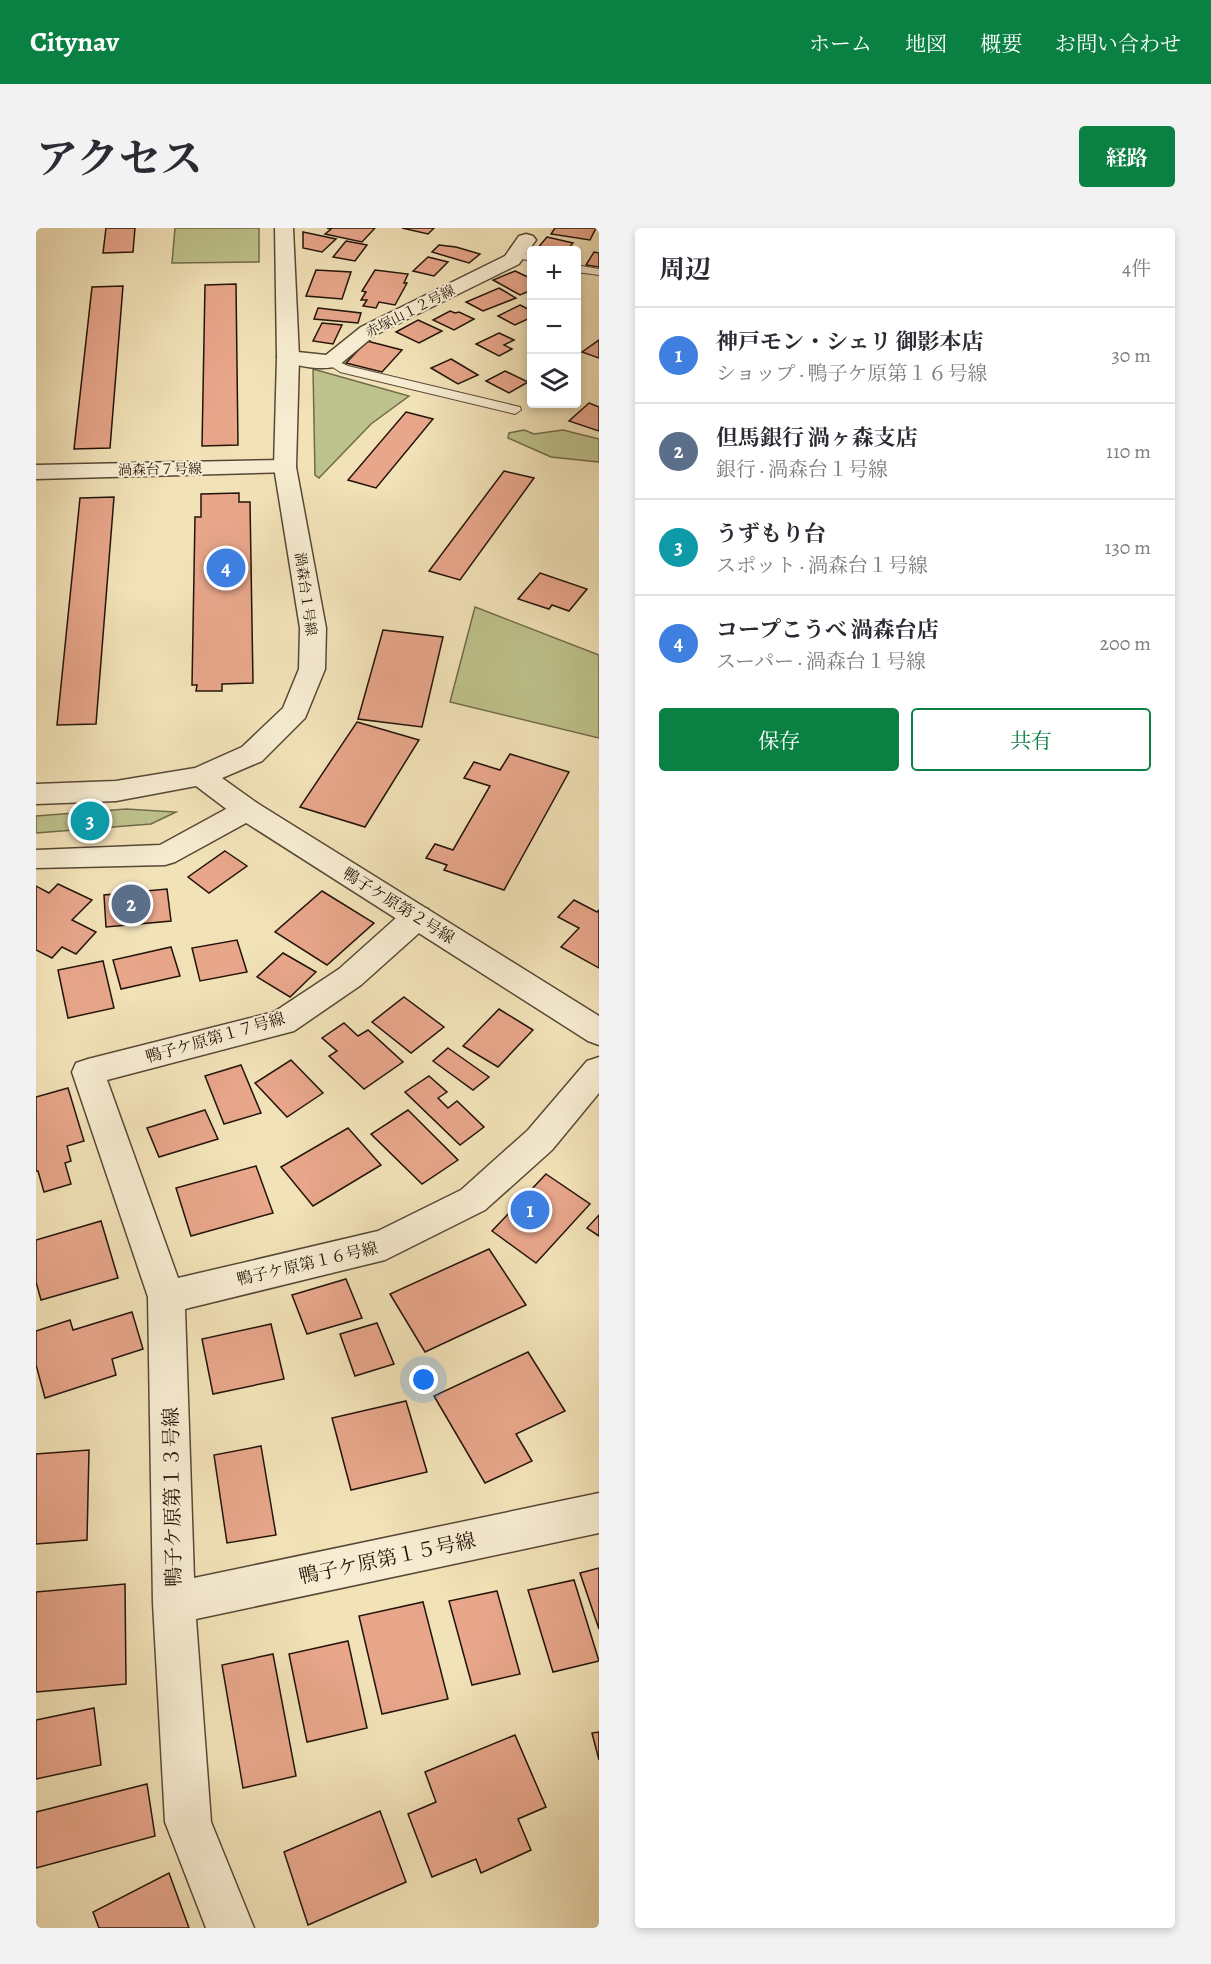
<!DOCTYPE html>
<html lang="ja">
<meta charset="utf-8">
<style>
:root{--surface:#fff;--page:#f2f2f3;--text:#2b2b33;--muted:#7c7c81;--line:#e1e1e2;--accent:#0b8043}
body{margin:0;font-family:Alegreya,"Noto Serif JP",serif;background:var(--page);color:var(--text)}
.controls{position:absolute;right:18px;top:18px;display:grid;overflow:hidden;border-radius:6px;box-shadow:0 3px 9px #0003}
.controls button{width:54px;height:54px;display:grid;place-items:center;padding:0;border:0;border-bottom:2px solid var(--line);background:var(--surface);color:var(--text);font:30px sans-serif}
.you{position:absolute;left:388px;top:1152px;width:21px;height:21px;margin:-15px;border:4px solid #fff;border-radius:50%;background:#1a73e8;box-shadow:0 0 0 9px #1a73e833}
.badge{display:grid;place-items:center;width:39px;height:39px;border-radius:50%;background:var(--accent);color:#fff;font-size:20px;font-weight:700}
.pin{position:absolute;translate:-50% -50%;border:3px solid #fff;box-shadow:0 2px 6px #0006}
.list{margin:0;padding:0;list-style:none}
h2{display:flex;justify-content:space-between;align-items:center;height:78px;margin:0;padding:0 24px;font-size:26px}
h2 small{font-size:20px;font-weight:400;color:var(--muted)}
.list li{display:grid;grid-template-columns:39px 1fr auto;gap:18px;align-items:center;box-sizing:border-box;height:96px;padding:0 24px;border-top:2px solid var(--line)}
.list b{display:block;font-size:22px;white-space:nowrap}
.list p{margin:0;font-size:20px;white-space:nowrap;color:var(--muted)}
.list em{font-size:20px;font-style:normal;color:var(--muted)}
.actions{display:flex;gap:12px;padding:18px 24px}
.actions a{flex:1;padding:14px 0;border:2px solid var(--accent);border-radius:6px;text-align:center;font-size:21px;color:var(--accent)}
.actions .main{background:var(--accent);color:#fff}
.icon{flex:none;width:33px;height:33px;fill:none;stroke:currentColor;stroke-width:2;stroke-linecap:round;stroke-linejoin:round}
.map{position:relative;flex:none;width:563px;height:1700px;overflow:hidden;border-radius:6px}
header{display:flex;align-items:center;gap:36px;box-sizing:border-box;height:84px;padding:0 30px;background:var(--accent);color:#fff}
header strong{font-size:28px}
nav{display:flex;gap:33px;margin-inline-start:auto;font-size:21px}
.intro{display:flex;align-items:center;justify-content:space-between;box-sizing:border-box;height:144px;padding:0 36px}
h1{margin:0;font-size:42px}
.button{padding:15px 27px;border-radius:6px;background:var(--accent);color:#fff;font-size:21px;font-weight:700}
main{display:flex;gap:36px;padding:0 36px}
aside{flex:1;background:var(--surface);border-radius:6px;box-shadow:0 3px 9px #0003}
.map>svg:first-child{display:block}
</style>
<header>
<strong>Citynav</strong>
<nav><a>ホーム</a><a>地図</a><a>概要</a><a>お問い合わせ</a></nav>
</header>
<div class="intro"><h1>アクセス</h1><a class="button">経路</a></div>
<main>
<div class="map">
<svg width="563" height="1700" viewBox="0 0 563 1700">
<rect width="100%" height="100%" fill="#f2e2b8"/>
<filter id="stains"><feTurbulence type="fractalNoise" baseFrequency=".00333" numOctaves="4"/><feColorMatrix values="0 0 0 0 .2 0 0 0 0 .09 0 0 0 0 .02 0 0 0 .5 -.17"/></filter>
<radialGradient id="worn" r=".72"><stop offset=".6" stop-color="#630" stop-opacity="0"/><stop offset="1" stop-color="#630" stop-opacity=".3"/></radialGradient>
<!-- green -->
<g fill="#bec28c" stroke="#706b4a" stroke-width="1.5">
<polygon points="139,0 223,0 223,34 136,35"/>
<polygon points="277,141 373,168 335,196 283,250 279,247"/>
<polygon points="488,202 498,206 527,202 563,211 563,234 515,229 472,210 473,205"/>
<polygon points="439,379 563,427 563,510 414,474"/>
<polygon points="90,581 140,584 115,596 0,605 0,588"/>
</g>
<!-- building -->
<g fill="#e8a68b" stroke="#231409" stroke-width="1.5">
<polygon points="70,0 99,0 97,24 67,25"/>
<polygon points="291,0 339,0 326,14 289,6 295,1"/>
<polygon points="366,0 398,0 392,6"/>
<polygon points="519,0 560,0 554,12 515,6"/>
<polygon points="267,4 300,11 286,24 267,20"/>
<polygon points="511,9 537,15 531,22 500,22"/>
<polygon points="310,13 331,17 319,33 297,29"/>
<polygon points="403,17 420,19 444,26 433,35 396,24"/>
<polygon points="558,24 563,25 563,39 550,37"/>
<polygon points="392,29 412,34 398,48 377,43"/>
<polygon points="280,42 315,44 306,71 270,68"/>
<polygon points="339,42 372,46 368,55 371,55 359,77 343,74 340,80 327,78 331,72 325,72 330,64 326,63"/>
<polygon points="479,43 496,51 496,56 492,57 496,62 484,67 457,52"/>
<polygon points="200,56 202,217 166,218 169,57"/>
<polygon points="87,58 74,220 38,221 56,59"/>
<polygon points="463,60 480,70 447,83 430,74"/>
<polygon points="484,77 496,83 496,89 479,97 462,88"/>
<polygon points="282,80 325,85 322,95 278,91"/>
<polygon points="414,83 419,85 423,84 438,91 418,102 397,92"/>
<polygon points="382,92 406,103 383,115 360,104"/>
<polygon points="286,95 306,97 297,116 277,113"/>
<polygon points="463,105 478,112 468,117 476,121 463,128 440,116"/>
<polygon points="563,112 563,130 546,124"/>
<polygon points="331,113 366,122 346,144 310,135"/>
<polygon points="415,131 442,147 422,156 395,140"/>
<polygon points="469,143 492,154 473,165 450,153"/>
<polygon points="553,175 563,179 563,203 533,193"/>
<polygon points="370,184 397,191 340,260 312,252"/>
<polygon points="468,243 498,250 424,352 393,343"/>
<polygon points="203,265 203,274 214,274 217,455 186,456 186,463 160,463 161,457 156,457 159,289 165,289 165,266"/>
<polygon points="78,269 60,496 21,497 44,270"/>
<polygon points="504,345 551,361 533,383 516,377 513,381 482,371"/>
<polygon points="347,402 407,409 386,499 322,491"/>
<polygon points="321,494 383,512 329,599 264,579"/>
<polygon points="474,526 533,544 468,662 408,642 411,637 390,630 399,616 417,622 454,558 428,550 438,534 464,542"/>
<polygon points="189,623 211,638 173,665 152,649"/>
<polygon points="22,656 56,672 36,692 60,704 40,726 26,719 16,730 0,722 0,658 13,665"/>
<polygon points="131,661 135,693 70,699 68,667"/>
<polygon points="286,663 338,695 291,737 239,704"/>
<polygon points="538,672 561,684 563,682 563,740 525,719 543,700 522,689"/>
<polygon points="201,712 211,744 164,753 156,720"/>
<polygon points="135,719 144,748 85,761 77,732"/>
<polygon points="247,725 280,744 254,769 221,749"/>
<polygon points="67,733 78,780 32,790 22,742"/>
<polygon points="368,769 408,799 375,825 336,794"/>
<polygon points="463,781 497,802 462,839 427,818"/>
<polygon points="308,795 322,808 332,802 367,834 328,861 293,828 301,823 286,810"/>
<polygon points="412,820 453,849 437,862 397,833"/>
<polygon points="255,832 287,865 251,889 219,855"/>
<polygon points="205,837 225,885 188,896 169,848"/>
<polygon points="393,848 411,864 402,870 412,880 421,873 448,899 424,917 369,864"/>
<polygon points="32,860 48,913 31,918 35,933 29,935 35,956 8,964 2,943 0,943 0,869"/>
<polygon points="169,882 182,911 123,929 111,900"/>
<polygon points="372,882 422,932 386,956 335,906"/>
<polygon points="312,900 345,937 277,978 245,939"/>
<polygon points="220,938 237,985 155,1008 140,960"/>
<polygon points="510,946 554,976 500,1035 456,1003"/>
<polygon points="563,987 563,1008 551,1000"/>
<polygon points="65,993 82,1050 5,1072 0,1054 0,1012"/>
<polygon points="453,1021 490,1077 389,1124 354,1066"/>
<polygon points="310,1051 326,1090 271,1106 256,1067"/>
<polygon points="96,1084 107,1121 76,1131 80,1147 9,1170 0,1137 0,1103 34,1092 37,1102"/>
<polygon points="341,1095 358,1136 319,1148 304,1106"/>
<polygon points="235,1096 248,1151 177,1166 166,1111"/>
<polygon points="492,1124 529,1183 480,1206 496,1233 449,1255 398,1168"/>
<polygon points="370,1173 391,1244 315,1262 296,1190"/>
<polygon points="225,1218 240,1307 191,1315 178,1227"/>
<polygon points="53,1222 51,1312 0,1316 0,1226"/>
<polygon points="563,1340 563,1401 544,1345"/>
<polygon points="538,1352 563,1433 517,1444 492,1362"/>
<polygon points="89,1356 90,1456 0,1464 0,1364"/>
<polygon points="461,1363 484,1446 436,1457 413,1373"/>
<polygon points="387,1374 412,1471 346,1486 323,1388"/>
<polygon points="312,1413 331,1500 271,1514 253,1426"/>
<polygon points="237,1426 260,1548 207,1560 186,1437"/>
<polygon points="58,1480 65,1537 0,1551 0,1492"/>
<polygon points="563,1504 563,1532 556,1505"/>
<polygon points="479,1507 510,1579 482,1591 495,1622 445,1645 440,1631 396,1649 372,1586 400,1574 389,1544"/>
<polygon points="111,1556 119,1608 0,1640 0,1584"/>
<polygon points="344,1583 370,1654 272,1697 248,1624"/>
<polygon points="133,1645 153,1700 63,1700 57,1684"/>
</g>
<g fill="none" stroke-linecap="round" stroke-linejoin="round">
<!-- service casing -->
<g stroke="#574835" stroke-width="2">
<g id="service">
<polygon points="479,24 496,26 496,33 475,29 473,27"/>
<polygon points="540,37 563,41 563,47 540,44"/>
<polygon points="295,130 312,138 484,179 485,182 479,186 304,144 289,134"/>
</g>
</g>
<!-- minor casing -->
<g stroke="#574835" stroke-width="3">
<g id="minor">
<path d="M490,6L497,8L500,12L483,36L339,107L302,138C286,143 261,138 245,133L241,129L245,125L252,123L290,127L325,99L469,28L483,8Z"/>
<polygon points="249,232 257,234 260,239 257,244 0,251 0,237"/>
<polygon points="211,572 221,575 225,582 221,589 139,634 129,637 0,640 0,622 124,617 201,575"/>
<polygon points="381,678 392,681 396,689 392,697 325,757 258,803 71,852 142,1050 342,1003 425,962 492,902 551,833 563,829 563,865 516,922 449,982 349,1032 149,1081 158,1350 563,1265 563,1305 160,1391 175,1594 218,1700 170,1700 129,1594 117,1375 112,1069 36,844 40,835 52,831 238,784 303,741 370,681"/>
</g>
</g>
<!-- tertiary casing -->
<g stroke="#574835" stroke-width="3">
<polygon id="tertiary" points="239,0 257,0 263,129 260,239 290,400 289,441 269,490 226,533 186,550 221,575 563,788 563,817 552,813 201,589 160,558 80,573 0,576 0,556 80,553 159,540 206,519 247,480 263,441 264,400 238,239 241,129"/>
</g>
<!-- service -->
<use href="#service" fill="#f7ecd1" fill-rule="evenodd"/>
<!-- minor -->
<use href="#minor" fill="#f7ecd1" fill-rule="evenodd"/>
<!-- tertiary -->
<use href="#tertiary" fill="#f7ecd1" fill-rule="evenodd"/>
</g>
<g text-anchor="middle" stroke-width="4.5" stroke-linejoin="round" paint-order="stroke">
<!-- far-street labels -->
<g font-size="14" fill="#231409" stroke="#f7ecd1">
<text transform="translate(374 83) rotate(-27)" y="5">赤塚山１２号線</text>
<text transform="translate(124 241) rotate(-1)" y="5">渦森台７号線</text>
<text transform="translate(270 366) rotate(82)" y="5">渦森台１号線</text>
</g>
<!-- street labels -->
<g font-size="16" fill="#231409" stroke="#f7ecd1">
<text transform="translate(363 677) rotate(32)" y="6">鴨子ケ原第２号線</text>
<text transform="translate(179 809) rotate(-16)" y="6">鴨子ケ原第１７号線</text>
<text transform="translate(271 1035) rotate(-13)" y="6">鴨子ケ原第１６号線</text>
</g>
<!-- near-street labels -->
<g font-size="20" fill="#231409" stroke="#f7ecd1">
<text transform="translate(136 1269) rotate(-91)" y="7">鴨子ケ原第１３号線</text>
<text transform="translate(351 1330) rotate(-12)" y="7">鴨子ケ原第１５号線</text>
</g>
</g>
<rect width="100%" height="100%" filter="url(#stains)"/>
<rect width="100%" height="100%" fill="url(#worn)"/>
</svg>
<div class="controls">
<button>+</button>
<button>−</button>
<button><svg class="icon" aria-label="layers" viewBox="0 0 24 24"><path d="M12 4l9 5-9 5-9-5zM3 14l9 5 9-5"/></svg></button>
</div>
<div class="you"></div>
<div class="pin badge" style="left:494px;top:982px;background:#3f7fe0">1</div>
<div class="pin badge" style="left:95px;top:676px;background:#5c6f8a">2</div>
<div class="pin badge" style="left:54px;top:593px;background:#0f9aa8">3</div>
<div class="pin badge" style="left:190px;top:340px;background:#3f7fe0">4</div>
</div>
<aside>
<h2>周辺<small>4件</small></h2>
<ul class="list">
<li><span class="badge" style="background:#3f7fe0">1</span><div><b>神戸モン・シェリ 御影本店</b><p>ショップ · 鴨子ケ原第１６号線</p></div><em>30 m</em></li>
<li><span class="badge" style="background:#5c6f8a">2</span><div><b>但馬銀行 渦ヶ森支店</b><p>銀行 · 渦森台１号線</p></div><em>110 m</em></li>
<li><span class="badge" style="background:#0f9aa8">3</span><div><b>うずもり台</b><p>スポット · 渦森台１号線</p></div><em>130 m</em></li>
<li><span class="badge" style="background:#3f7fe0">4</span><div><b>コープこうべ 渦森台店</b><p>スーパー · 渦森台１号線</p></div><em>200 m</em></li>
</ul>
<div class="actions"><a class="main">保存</a><a>共有</a></div>
</aside>
</main>
